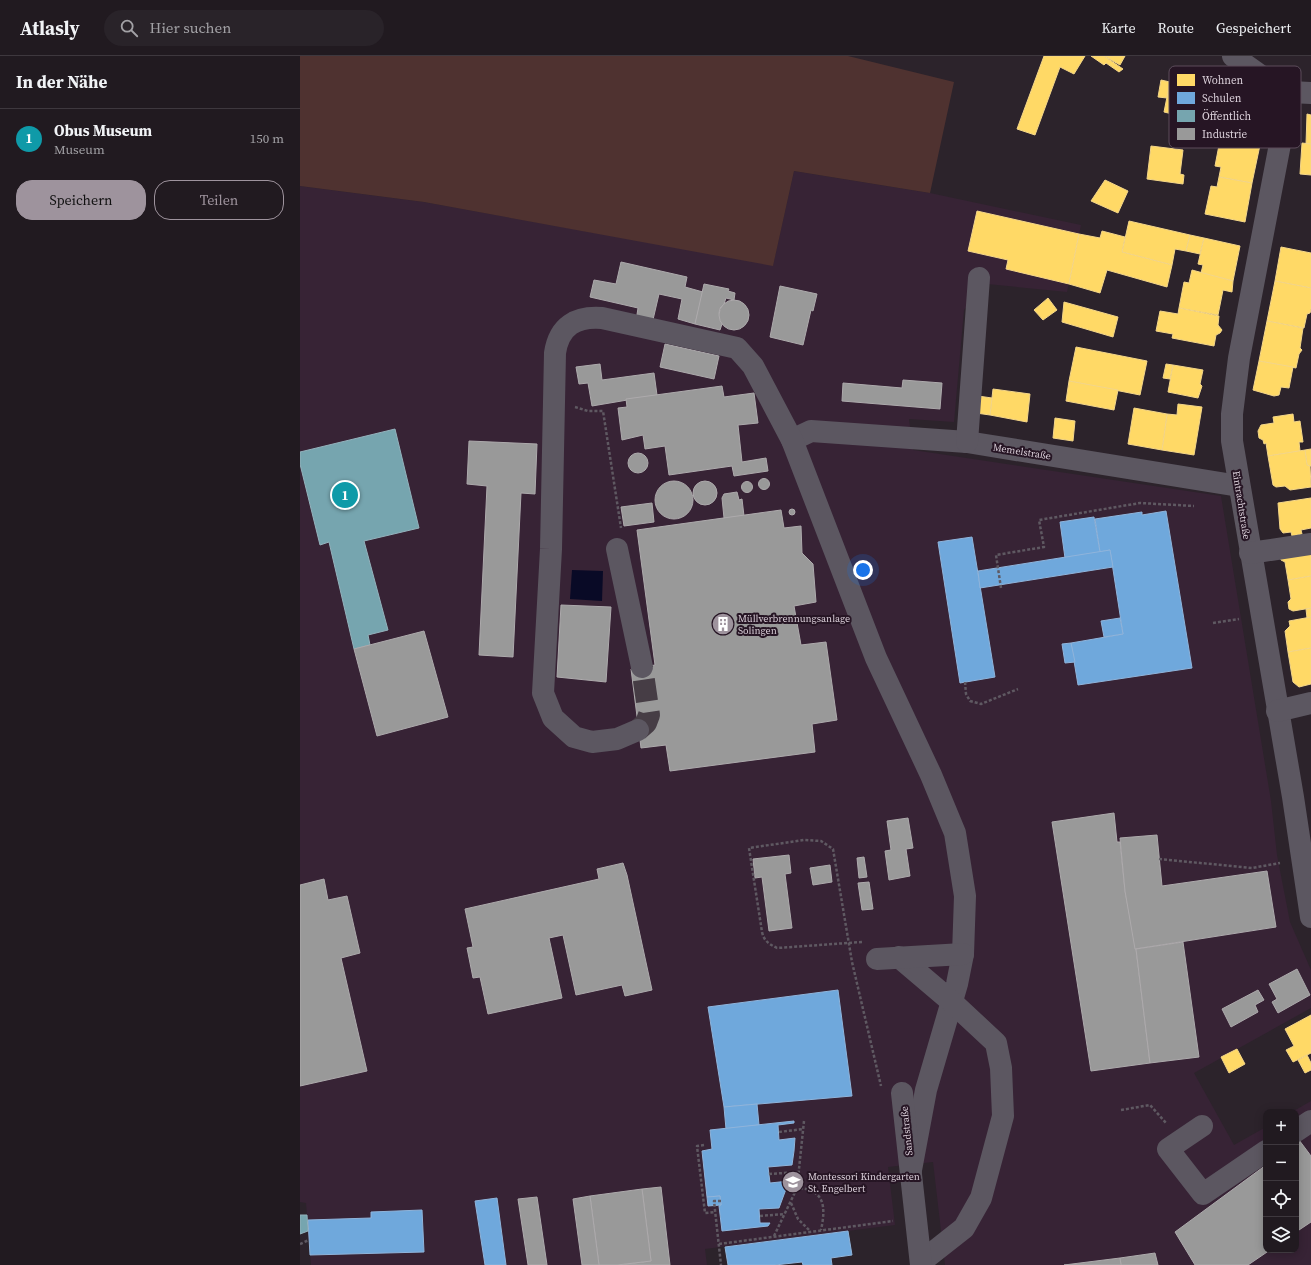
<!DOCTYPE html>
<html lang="de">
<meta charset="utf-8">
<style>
:root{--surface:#211a20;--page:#292329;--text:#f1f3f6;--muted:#a2a1a5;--line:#3e383e;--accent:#9e939d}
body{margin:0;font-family:"Source Serif 4",serif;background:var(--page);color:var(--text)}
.controls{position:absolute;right:12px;bottom:12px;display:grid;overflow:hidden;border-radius:8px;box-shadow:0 2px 10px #0003}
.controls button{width:36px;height:36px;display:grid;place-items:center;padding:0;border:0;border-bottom:1px solid var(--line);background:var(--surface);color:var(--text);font:20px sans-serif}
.you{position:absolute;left:563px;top:514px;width:14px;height:14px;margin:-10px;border:3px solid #fff;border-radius:50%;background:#1a73e8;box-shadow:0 0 0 6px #1a73e833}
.badge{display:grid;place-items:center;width:26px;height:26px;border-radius:50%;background:var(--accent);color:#fff;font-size:13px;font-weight:700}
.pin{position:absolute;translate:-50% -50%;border:2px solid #fff;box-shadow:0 1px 4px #0006}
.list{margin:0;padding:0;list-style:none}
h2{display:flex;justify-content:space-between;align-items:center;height:52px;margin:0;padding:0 16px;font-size:17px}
h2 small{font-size:13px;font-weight:400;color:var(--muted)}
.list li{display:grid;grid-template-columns:26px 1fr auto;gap:12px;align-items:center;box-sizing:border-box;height:60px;padding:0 16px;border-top:1px solid var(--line)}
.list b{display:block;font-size:15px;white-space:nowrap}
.list p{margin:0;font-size:13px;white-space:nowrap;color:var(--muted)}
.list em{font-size:13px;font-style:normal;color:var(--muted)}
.actions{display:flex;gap:8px;padding:12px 16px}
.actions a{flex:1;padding:9px 0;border:1px solid var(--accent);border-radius:16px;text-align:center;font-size:14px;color:var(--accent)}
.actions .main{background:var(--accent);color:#111}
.icon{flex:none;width:22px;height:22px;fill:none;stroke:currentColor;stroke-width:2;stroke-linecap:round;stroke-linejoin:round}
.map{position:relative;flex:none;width:1011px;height:1209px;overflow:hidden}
header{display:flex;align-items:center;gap:24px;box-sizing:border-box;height:56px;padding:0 20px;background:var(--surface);border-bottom:1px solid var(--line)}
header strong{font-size:19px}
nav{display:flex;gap:22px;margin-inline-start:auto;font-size:14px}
.search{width:280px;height:36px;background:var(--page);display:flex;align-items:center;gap:10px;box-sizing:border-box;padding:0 14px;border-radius:22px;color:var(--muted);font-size:15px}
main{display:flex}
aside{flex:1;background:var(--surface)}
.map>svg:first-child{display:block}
</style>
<header>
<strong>Atlasly</strong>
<div class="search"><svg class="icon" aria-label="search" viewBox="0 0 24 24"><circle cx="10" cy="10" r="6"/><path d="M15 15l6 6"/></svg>Hier suchen</div>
<nav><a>Karte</a><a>Route</a><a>Gespeichert</a></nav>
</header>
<main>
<aside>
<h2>In der Nähe<small></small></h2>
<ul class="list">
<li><span class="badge" style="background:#0f9aa8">1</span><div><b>Obus Museum</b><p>Museum</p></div><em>150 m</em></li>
</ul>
<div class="actions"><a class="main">Speichern</a><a>Teilen</a></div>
</aside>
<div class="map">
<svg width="1011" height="1209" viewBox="0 0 1011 1209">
<rect width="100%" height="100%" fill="#2c232b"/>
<!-- built -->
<polygon fill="#372335" points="494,115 630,137 781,169 767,236 687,228 664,254 654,366 609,363 613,394 921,440 971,745 977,799 990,866 1011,914 1011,952 894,1017 934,1089 966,1071 966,1194 996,1194 996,1056 992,1056 1011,1045 1011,1209 858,1209 855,1197 769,1209 645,1209 633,1106 588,1111 595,1169 405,1193 407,1209 11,1209 6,1147 0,1146 0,130 124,146 473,209"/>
<!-- green -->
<polygon fill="#4f3230" points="0,0 548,0 654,26 630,137 494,115 473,210 124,146 0,130"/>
<!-- water -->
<polygon fill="#090a26" points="272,514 303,515 302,545 270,543"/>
<!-- homes -->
<g fill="#ffd966" stroke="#f4d689">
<polygon points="744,0 785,0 774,18 760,11 735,79 717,73"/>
<polygon points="791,0 804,0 823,13 819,16 806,7 804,9"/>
<polygon points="804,0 825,0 820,9"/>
<polygon points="861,24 870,26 867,42 858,41"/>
<polygon points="870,26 895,31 889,62 864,56"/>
<polygon points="1007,58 1011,59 1011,88 1006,88"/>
<polygon points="920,84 960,89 952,127 919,121 921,111 915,110"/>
<polygon points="1002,87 1011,88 1011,119 1000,118"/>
<polygon points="851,90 883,94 880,118 884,119 883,128 847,123"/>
<polygon points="919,121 952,127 945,166 905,158 911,130 917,131"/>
<polygon points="805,124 828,135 818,157 791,145"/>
<polygon points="677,155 779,178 769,228 706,213 708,204 668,195"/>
<polygon points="829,165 890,179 886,195 875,193 872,209 822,196"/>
<polygon points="802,175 825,181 822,196 872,209 867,231 807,214 800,237 769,228 779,178 800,182"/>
<polygon points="890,179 904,182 900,198 886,195"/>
<polygon points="904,182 940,190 933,225 901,217 903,209 898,208"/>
<polygon points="981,191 1011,197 1011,232 975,225"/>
<polygon points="892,214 933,225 932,236 923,234 918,259 879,252 884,226 889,227"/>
<polygon points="975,225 1011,232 1011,253 1010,257 1007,258 1004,272 967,265"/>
<polygon points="748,242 757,254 743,264 734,254"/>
<polygon points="764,246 818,261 813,281 762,266"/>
<polygon points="879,252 919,260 918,269 922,274 920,277 916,279 914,290 872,282 873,278 856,275 860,255 878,258"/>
<polygon points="967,265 1003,272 1000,292 1002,294 999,298 996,312 959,305"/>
<polygon points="776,291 847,305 840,339 769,325"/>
<polygon points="959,305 993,311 989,332 981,331 979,339 974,340 953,334"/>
<polygon points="866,308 873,309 870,323 863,322"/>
<polygon points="873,309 903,314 900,328 902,330 898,342 868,336"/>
<polygon points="769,325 818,334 814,354 766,345"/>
<polygon points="693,333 730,338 727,366 690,359"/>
<polygon points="678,340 692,342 690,359 676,357"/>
<polygon points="878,348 902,351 894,399 862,394 867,358 877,359"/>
<polygon points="834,352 867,358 862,394 828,388"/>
<polygon points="993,358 994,366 1000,365 1003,386 999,386 1000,395 968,400 966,387 964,388 963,384 959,382 958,375 961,369 974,367 973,361"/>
<polygon points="755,362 775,365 773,385 753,382"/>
<polygon points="1011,393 1011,410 1010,410 1007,409 1005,394"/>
<polygon points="1005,394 1007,409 1010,410 1011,431 990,434 985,430 976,431 973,429 968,400"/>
<polygon points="1011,442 1011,472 1001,474 1002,478 992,480 991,476 983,477 980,473 978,447"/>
<polygon points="1011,492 1011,520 988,524 985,506 981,504 980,499"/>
<polygon points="1011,520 1011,552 993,555 989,553 988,546 991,543 988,524"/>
<polygon points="1011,552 1011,561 1007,562 1006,553"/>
<polygon points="1011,561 1011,592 988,596 985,575 990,570 989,565"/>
<polygon points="1011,592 1011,628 999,631 993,626 988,596"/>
<polygon points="1011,959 1011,997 993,1006 986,994 994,990 985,973"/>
<polygon points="937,993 945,1008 929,1017 921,1001"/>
<polygon points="1007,999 1011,1007 1011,1014 1005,1017 998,1004"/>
</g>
<!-- schools -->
<g fill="#6fa8dc" stroke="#8fb4db">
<polygon points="866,455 892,612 778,629 771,587 823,578 810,494 800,496 795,463 842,456 842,459"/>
<polygon points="794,461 800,496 765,502 760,466"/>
<polygon points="672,481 695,621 660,627 638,486"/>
<polygon points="810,494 813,511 680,532 678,515"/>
<polygon points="820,562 823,578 804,581 801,565"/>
<polygon points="771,587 775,606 765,607 762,588"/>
<polygon points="538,934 552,1040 424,1051 408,951"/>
<polygon points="457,1048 459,1069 426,1073 424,1051"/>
<polygon points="494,1065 494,1067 478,1069 479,1084 495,1082 494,1095 492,1109 468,1111 470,1127 489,1125 479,1152 459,1153 460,1167 470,1167 468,1170 422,1175 419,1150 421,1149 420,1140 407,1141 402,1095 412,1093 410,1074"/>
<polygon points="420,1140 421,1149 408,1150 407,1141"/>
<polygon points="197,1142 206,1209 185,1209 175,1145"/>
<polygon points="122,1154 124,1196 10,1199 8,1164 71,1162 71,1156"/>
<polygon points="548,1175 552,1199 531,1202 532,1209 503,1209 502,1206 475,1209 428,1209 425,1191"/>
</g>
<!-- public -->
<g fill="#76a5af" stroke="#94b2bc">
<polygon points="95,373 119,472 64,485 88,574 68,579 70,589 54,593 29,486 20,489 0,408 0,396"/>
<polygon points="0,1159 7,1159 8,1175 0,1178"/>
</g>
<!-- industry -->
<g fill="#999" stroke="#adaaac">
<polygon points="321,206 387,221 385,231 403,236 395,268 378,263 382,243 359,238 352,268 336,265 338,252 290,241 294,224 316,228"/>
<polygon points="404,228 429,233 428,235 435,237 434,244 426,242 424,248 420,252 419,257 422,268 420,274 395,268"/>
<polygon points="480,230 517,238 513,255 511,254 503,289 470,281"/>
<circle cx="434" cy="259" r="15"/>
<polygon points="365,288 419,300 414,323 360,311"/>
<polygon points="300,308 302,324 354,317 357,339 292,350 288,327 279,328 276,311"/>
<polygon points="603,324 642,327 640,353 542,345 543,327 602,332"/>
<polygon points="422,330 424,341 454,337 458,367 438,369 442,406 466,402 468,415 434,420 432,410 369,419 365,390 345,393 343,379 322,384 318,352 327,351 326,343"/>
<polygon points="169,385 237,388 235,438 221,437 213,601 179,599 187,430 167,428"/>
<circle cx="338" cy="407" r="10"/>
<circle cx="464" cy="428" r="5.5"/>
<circle cx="374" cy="444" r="19"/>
<circle cx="405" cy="437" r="12"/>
<circle cx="447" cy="431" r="5.5"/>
<polygon points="437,436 439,444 442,443 444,460 424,462 422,442 424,438"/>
<polygon points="352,447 354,466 324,470 321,451"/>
<circle cx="492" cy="456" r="3"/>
<polygon points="481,454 484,472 501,470 502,497 513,508 516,546 494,550 501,589 526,586 537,664 512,668 515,696 370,715 366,689 341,692 331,613 355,609 337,474"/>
<polygon points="261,549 311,551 306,626 257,621"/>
<polygon points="124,575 148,661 77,680 54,593"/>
<polygon points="814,757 817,786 820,786 825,835 836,893 850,1007 791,1015 752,766"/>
<polygon points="608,762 613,792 606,793 610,820 589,824 585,795 591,794 587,765"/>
<polygon points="857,779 862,830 967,815 976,871 835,893 825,835 820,782"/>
<polygon points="489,799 491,817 485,818 492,872 469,875 462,821 455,822 453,803"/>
<polygon points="564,801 567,821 559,822 557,802"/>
<polygon points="323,807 327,819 352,934 325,940 322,929 276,939 263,879 249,882 262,942 188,958 180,921 173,922 167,892 173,891 165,853 299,823 297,813"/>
<polygon points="530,809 532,826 513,829 510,812"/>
<polygon points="24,823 28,844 47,840 60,897 41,902 67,1015 0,1030 0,829"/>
<polygon points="569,826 573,853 562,854 558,827"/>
<polygon points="883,886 899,1001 850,1007 836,893"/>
<polygon points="997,913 1010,939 978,957 972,946 977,943 969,928"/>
<polygon points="958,934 964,944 955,949 958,956 931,971 922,953"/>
<polygon points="999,1084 1011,1100 1011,1166 996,1176 996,1086"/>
<polygon points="966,1109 966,1194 970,1194 948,1209 895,1209 875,1176"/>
<polygon points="361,1131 370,1209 317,1209 351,1205 342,1133"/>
<polygon points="342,1133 351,1205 317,1209 299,1209 290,1140"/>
<polygon points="290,1140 299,1209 282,1209 273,1143"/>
<polygon points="237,1141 247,1209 228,1209 218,1143"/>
<polygon points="855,1197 858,1209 821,1209 820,1202"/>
<polygon points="820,1202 821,1209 764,1209"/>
</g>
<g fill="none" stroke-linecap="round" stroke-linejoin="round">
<!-- minor-tunnel -->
<polyline stroke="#463d45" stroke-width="22" stroke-dasharray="22 11" stroke-linecap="butt" points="338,674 346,667 349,659 342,611"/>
<!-- path -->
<g stroke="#5f5962" stroke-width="2.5" stroke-dasharray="3 2" stroke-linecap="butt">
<polyline points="275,351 288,355 303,355 321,472"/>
<polyline points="701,532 696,499 744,491 739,464 840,447 894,450"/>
<polyline points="913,567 939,563"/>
<polyline points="665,626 666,638 670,645 681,648 718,633"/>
<polyline points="859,803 952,812 980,807"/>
<path d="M562,886L477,892C469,888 464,885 462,876L449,792L504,784L521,785L533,793L552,906L581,1030"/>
<polyline points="821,1054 850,1049 866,1067"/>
<path d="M504,1065L497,1132C525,1133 526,1151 521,1174"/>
<polyline points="479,1076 503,1073"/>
<polyline points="404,1089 397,1090 405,1157 415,1156"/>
<polyline points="469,1118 499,1116"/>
<polyline points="421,1145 414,1145 421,1209"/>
<polyline points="491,1147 498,1163 510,1175"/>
<polyline points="460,1160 485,1158"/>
<polyline points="474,1180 497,1132"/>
<polyline points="0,1188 9,1184"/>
<polyline points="419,1188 593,1165"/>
</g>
<!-- minor -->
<g stroke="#5c5761" stroke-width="22">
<polyline points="933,0 978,32 990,36 1011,37"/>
<polyline points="990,36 939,302 932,358 932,385 993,741 1011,861"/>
<polyline points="492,384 511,375 667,386 939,430"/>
<polyline points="667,386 679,222"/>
<polyline points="317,493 342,611"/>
<polyline points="950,497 1011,488"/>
<polyline points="977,655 1011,647"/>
<path d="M338,674L317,683L292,686L274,681L253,662L243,637L251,493L255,297C259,270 276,260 302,262L437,292L453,310L492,384L576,602L631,719L655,777L665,840L663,898L657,928L626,1034L611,1114"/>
<polyline points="599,901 652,946 696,987 701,1012 703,1060 681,1142 664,1172 621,1206"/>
<polyline points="577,903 663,898"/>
<polyline points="602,1037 621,1209"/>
<polyline points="902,1070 868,1093 903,1138 966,1095"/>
<polyline points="996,1075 1011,1065"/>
</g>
</g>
<!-- icons -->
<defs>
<g id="building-disc" transform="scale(1.15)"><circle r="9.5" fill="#9e939d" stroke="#261524"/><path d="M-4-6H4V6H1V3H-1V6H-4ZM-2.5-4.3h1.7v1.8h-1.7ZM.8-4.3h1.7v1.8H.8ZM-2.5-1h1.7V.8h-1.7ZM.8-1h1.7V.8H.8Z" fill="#fff"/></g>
<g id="school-disc" transform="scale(1.15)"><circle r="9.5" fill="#9e939d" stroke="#261524"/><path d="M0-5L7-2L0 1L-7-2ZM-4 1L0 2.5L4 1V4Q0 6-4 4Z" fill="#fff"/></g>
</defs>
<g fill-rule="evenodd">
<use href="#building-disc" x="423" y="568"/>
<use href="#school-disc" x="493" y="1126"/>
</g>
<g text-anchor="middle" stroke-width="4" stroke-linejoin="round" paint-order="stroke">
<!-- street labels -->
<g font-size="10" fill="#dbd0da" stroke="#261524">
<text transform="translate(722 395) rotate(9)" y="4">Memelstraße</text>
<text transform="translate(942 449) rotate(81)" y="4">Eintrachtstraße</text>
<text transform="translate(606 1075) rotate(-96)" y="4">Sandstraße</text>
</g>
<!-- poi labels -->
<g font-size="10" fill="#dbd0da" stroke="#261524" text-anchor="start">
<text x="438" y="566">Müllverbrennungsanlage<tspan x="438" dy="12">Solingen</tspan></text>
<text x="508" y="1124">Montessori Kindergarten<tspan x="508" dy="12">St. Engelbert</tspan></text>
</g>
</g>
<!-- legend -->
<rect x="869" y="10" width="132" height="82" rx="6" fill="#261524" stroke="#5c4d5b" stroke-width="1"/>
<rect x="877" y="18" width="18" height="12" fill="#ffd966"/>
<rect x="877" y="36" width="18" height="12" fill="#6fa8dc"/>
<rect x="877" y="54" width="18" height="12" fill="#76a5af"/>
<rect x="877" y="72" width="18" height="12" fill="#999"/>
<g font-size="11" fill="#dbd0da">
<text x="902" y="28">Wohnen</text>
<text x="902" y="46">Schulen</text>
<text x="902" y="64">Öffentlich</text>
<text x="902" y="82">Industrie</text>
</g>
</svg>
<div class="controls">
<button>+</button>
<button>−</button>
<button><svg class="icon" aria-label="locate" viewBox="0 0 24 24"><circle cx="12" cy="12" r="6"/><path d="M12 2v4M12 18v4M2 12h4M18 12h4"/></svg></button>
<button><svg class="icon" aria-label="layers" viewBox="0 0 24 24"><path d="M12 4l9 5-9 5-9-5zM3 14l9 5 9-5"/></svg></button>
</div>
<div class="you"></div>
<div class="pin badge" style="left:45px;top:439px;background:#0f9aa8">1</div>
</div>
</main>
